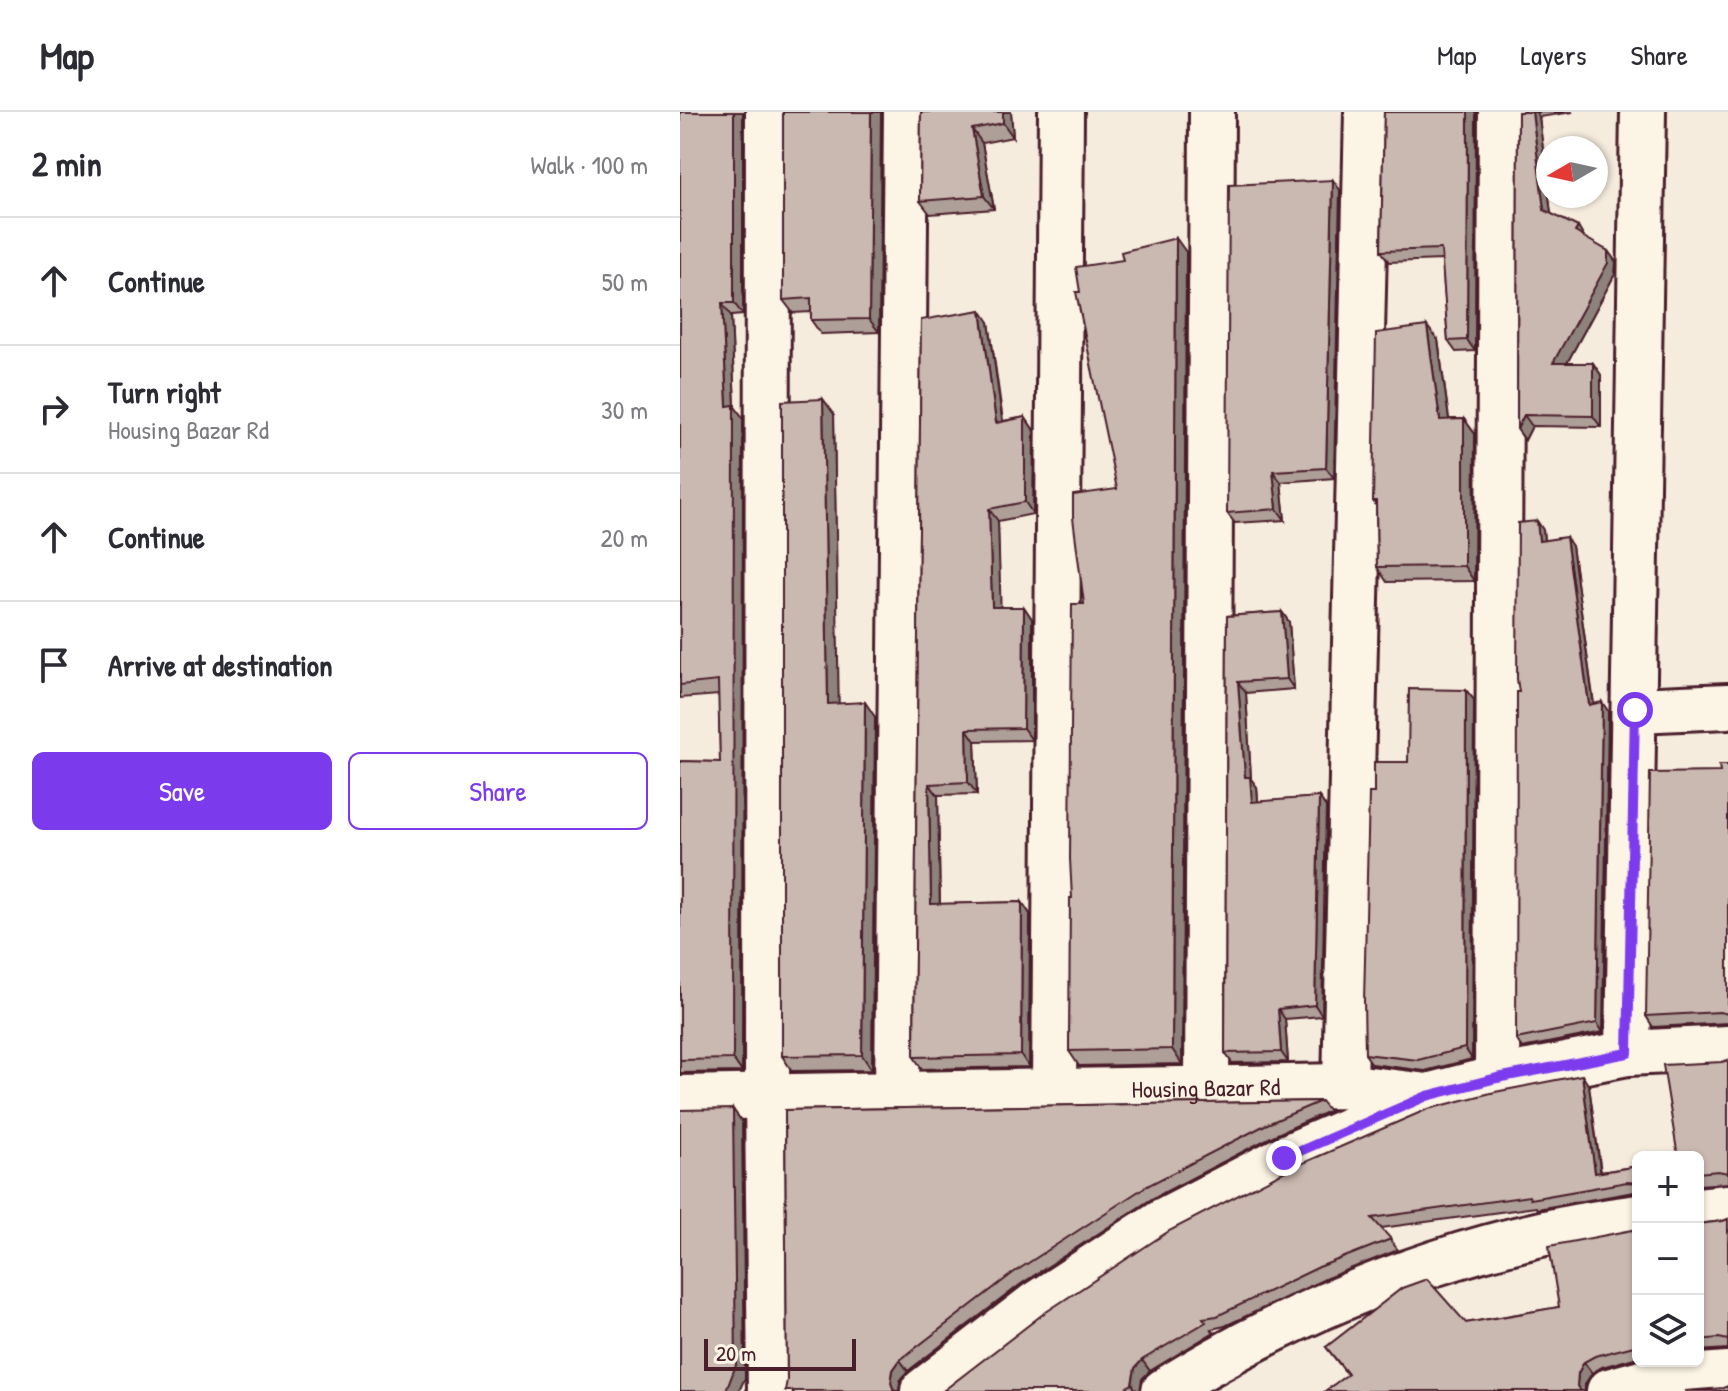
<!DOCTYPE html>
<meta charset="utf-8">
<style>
:root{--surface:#fff;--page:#f7f7f7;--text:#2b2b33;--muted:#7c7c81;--line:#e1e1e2;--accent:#7c3aed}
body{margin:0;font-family:"Patrick Hand",sans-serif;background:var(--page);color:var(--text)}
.controls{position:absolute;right:24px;bottom:24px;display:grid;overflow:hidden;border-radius:12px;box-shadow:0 2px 6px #0004}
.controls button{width:72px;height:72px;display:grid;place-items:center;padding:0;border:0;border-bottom:2px solid var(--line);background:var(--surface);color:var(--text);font:40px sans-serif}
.compass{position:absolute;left:856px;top:24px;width:72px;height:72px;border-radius:50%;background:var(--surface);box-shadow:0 2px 6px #0004;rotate:261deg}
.scale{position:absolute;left:24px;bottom:20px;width:152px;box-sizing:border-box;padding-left:8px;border:4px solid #4a1f2b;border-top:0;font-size:22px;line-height:28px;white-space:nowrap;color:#4a1f2b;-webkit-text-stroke:6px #fcf5e5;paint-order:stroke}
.stop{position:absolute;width:24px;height:24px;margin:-18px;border:6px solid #7c3aed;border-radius:50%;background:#fff}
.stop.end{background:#7c3aed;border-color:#fff;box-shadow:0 2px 8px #0008}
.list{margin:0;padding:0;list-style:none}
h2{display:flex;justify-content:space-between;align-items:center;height:104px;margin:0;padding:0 32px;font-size:34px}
h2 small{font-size:26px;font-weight:400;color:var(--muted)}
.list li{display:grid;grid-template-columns:52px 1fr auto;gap:24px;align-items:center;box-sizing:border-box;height:128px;padding:0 32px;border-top:2px solid var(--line)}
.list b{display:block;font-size:30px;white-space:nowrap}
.list p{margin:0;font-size:26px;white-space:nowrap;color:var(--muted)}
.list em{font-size:26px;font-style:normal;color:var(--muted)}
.actions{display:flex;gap:16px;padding:24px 32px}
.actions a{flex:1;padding:18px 0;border:2px solid var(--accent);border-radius:12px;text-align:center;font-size:28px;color:var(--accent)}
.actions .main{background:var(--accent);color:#fff}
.icon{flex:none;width:44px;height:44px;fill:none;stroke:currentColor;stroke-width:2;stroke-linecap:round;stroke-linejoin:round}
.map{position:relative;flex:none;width:1048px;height:1279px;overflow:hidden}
header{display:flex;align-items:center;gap:48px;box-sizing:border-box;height:112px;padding:0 40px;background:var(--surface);border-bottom:2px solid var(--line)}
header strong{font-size:38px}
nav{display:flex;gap:44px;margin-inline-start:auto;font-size:28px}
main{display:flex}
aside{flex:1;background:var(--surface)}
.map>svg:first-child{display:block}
</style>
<header>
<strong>Map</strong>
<nav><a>Map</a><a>Layers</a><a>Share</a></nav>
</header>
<main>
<aside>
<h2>2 min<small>Walk · 100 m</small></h2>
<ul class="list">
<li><svg class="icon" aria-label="ahead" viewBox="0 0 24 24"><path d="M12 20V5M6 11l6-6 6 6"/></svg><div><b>Continue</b></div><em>50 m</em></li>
<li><svg class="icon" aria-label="right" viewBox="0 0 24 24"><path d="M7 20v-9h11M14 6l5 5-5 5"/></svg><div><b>Turn right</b><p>Housing Bazar Rd</p></div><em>30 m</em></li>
<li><svg class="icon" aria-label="ahead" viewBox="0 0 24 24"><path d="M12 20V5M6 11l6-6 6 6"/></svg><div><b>Continue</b></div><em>20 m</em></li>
<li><svg class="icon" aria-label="arrive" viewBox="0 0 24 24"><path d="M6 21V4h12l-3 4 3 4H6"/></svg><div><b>Arrive at destination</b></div></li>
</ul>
<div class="actions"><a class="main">Save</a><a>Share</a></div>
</aside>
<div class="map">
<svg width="1048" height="1279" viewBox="0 0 1048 1279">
<rect width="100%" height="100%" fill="#f5ecde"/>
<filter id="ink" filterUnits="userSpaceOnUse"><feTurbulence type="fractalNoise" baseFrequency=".0125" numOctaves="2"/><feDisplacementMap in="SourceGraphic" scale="16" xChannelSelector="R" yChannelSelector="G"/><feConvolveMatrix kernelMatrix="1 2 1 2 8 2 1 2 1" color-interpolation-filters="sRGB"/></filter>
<g filter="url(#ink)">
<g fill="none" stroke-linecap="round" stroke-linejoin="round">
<!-- street casing -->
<g stroke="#4a1f2b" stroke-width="50">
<g id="street">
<polyline points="88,0 87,984 90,1279"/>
<polyline points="955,598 1048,594"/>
<polyline points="948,941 963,0"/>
<polyline points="817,966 821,0"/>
<polyline points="665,974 687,0"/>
<polyline points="527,976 532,0"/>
<polyline points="374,979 381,0"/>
<polyline points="217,982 226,0"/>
<path id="s1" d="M0,986L665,974L747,984L817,966L948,941L1048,936"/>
<polyline points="1018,1098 1048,1095"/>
<polyline points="243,1279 356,1192 484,1108 604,1046 745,985"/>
<path d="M484,1279C509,1262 536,1248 563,1233C685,1169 821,1122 958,1105"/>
<polyline points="929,1279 969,1268 1048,1262"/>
</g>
</g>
<!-- street -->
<use href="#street" stroke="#fcf5e5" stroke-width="44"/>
</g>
<!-- wall -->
<g fill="#ae9f98" stroke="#4a1f2b" stroke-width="2">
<polygon points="0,0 63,0 63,203 51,204 55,295 63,306 62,960 0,961 0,649 40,650 39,583 0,586"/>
<polygon points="103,0 201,0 199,220 141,222 131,208 131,200 113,201 103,188"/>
<polygon points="241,0 331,0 333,25 302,31 314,97 250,102 240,89"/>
<polygon points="704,0 796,0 795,239 776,240 768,229 762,148 709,150 701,139"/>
<polygon points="838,0 893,0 859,5 871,102 905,126 928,139 936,150 935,162 887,251 913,251 921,263 921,315 852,314 845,328 837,317"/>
<polygon points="660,78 654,366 601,370 605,408 555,411 547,401"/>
<polygon points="506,140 502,952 399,954 389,939 392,786 437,377"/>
<polygon points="241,208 309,210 323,309 345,305 353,317 354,320 353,402 318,409 320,495 344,495 352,507 352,628 295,629 297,682 258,683 260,792 342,790 350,802 349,955 242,957 234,945"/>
<polygon points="758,228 769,307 784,307 795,322 794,469 707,470 697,455 696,394 693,389"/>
<polygon points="143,287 154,302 158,591 195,605 192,958 112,959 102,944"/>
<polygon points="857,409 863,418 864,428 892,434 914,592 928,599 923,920 842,936 836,927"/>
<polygon points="602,500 609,510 614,577 566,581 571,667 577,675 578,690 639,685 646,695 642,904 605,907 608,950 552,951 545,941 547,504"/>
<polygon points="786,578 794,588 792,947 745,959 692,952 685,942 694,681 728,650"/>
<polygon points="1048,653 1048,911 973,915 966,904 1040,660"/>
<polygon points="1048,948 1048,1071 1018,1073 1018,1045 1042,950"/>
<polygon points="909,974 921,1060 958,1054 958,1081 954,1080 857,1097 856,1095 701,1116 718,1138 647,1166 545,1214 531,1217 534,1220 470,1259 462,1267 460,1279 263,1279"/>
<polygon points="641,989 649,999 593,1024 473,1086 341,1172 228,1259 220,1269 107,1268 105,998"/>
<polygon points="1048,1107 1048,1237 1018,1239 1018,1112 1043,1109"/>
<polygon points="958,1117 958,1245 922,1255 912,1261 905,1272 667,1262 646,1235 879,1195 954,1119"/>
</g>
<!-- shaded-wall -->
<g fill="#8d827c" stroke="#4a1f2b" stroke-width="2">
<polygon points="54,0 63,0 63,203 54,191"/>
<polygon points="191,0 201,0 199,220 189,207"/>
<polygon points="323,0 331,0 333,25 323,11"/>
<polygon points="788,0 796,0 795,239 787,228"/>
<polygon points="852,0 856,0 859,5 872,109 864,98"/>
<polygon points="292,17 302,31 314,97 304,84"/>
<polygon points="653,68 660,78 654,366 646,356"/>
<polygon points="898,115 905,127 895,120"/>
<polygon points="496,126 506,140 502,952 492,937"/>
<polygon points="928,139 936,150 935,162 881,262 873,251"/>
<polygon points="42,191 51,204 55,295 63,306 62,960 53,947 47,294"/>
<polygon points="301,198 309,210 324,322 316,311"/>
<polygon points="747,214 758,228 771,322 760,308"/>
<polygon points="913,251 921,263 921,315 913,304"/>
<polygon points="143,287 154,302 159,606 148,592"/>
<polygon points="844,303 852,314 845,328 837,317"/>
<polygon points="345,305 353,317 354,320 353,402 345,390"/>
<polygon points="784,307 795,322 794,469 784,454"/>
<polygon points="593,359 601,370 605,408 597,397"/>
<polygon points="309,397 318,409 321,507 312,495"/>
<polygon points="857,409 863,418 865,438 859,429"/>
<polygon points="886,425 892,434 915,602 909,593"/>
<polygon points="344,495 352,507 352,628 343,616"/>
<polygon points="602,500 609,510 614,577 607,567"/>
<polygon points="558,570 566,581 571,667 577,675 579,700 572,690 565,665"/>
<polygon points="786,578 794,588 792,947 785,936"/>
<polygon points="185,590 195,605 192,958 182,943"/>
<polygon points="922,590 928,599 923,920 917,911"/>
<polygon points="287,617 295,629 297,682 288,670"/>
<polygon points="249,672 258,683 260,804 251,792"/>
<polygon points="639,685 646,695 642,904 635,893"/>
<polygon points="342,790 350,802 349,955 341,943"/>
<polygon points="598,897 605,907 608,950 601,940"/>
<polygon points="902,963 909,974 922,1072 915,1061"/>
<polygon points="53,997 62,1010 65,1266 59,1279 46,1279"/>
<polygon points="220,1248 228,1259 220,1269 219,1279 214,1279 211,1271 213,1258"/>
<polygon points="462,1248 470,1259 462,1267 460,1279 457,1279 452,1272 455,1256"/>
<polygon points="904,1250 912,1261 905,1272 905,1279 900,1279 897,1274 898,1261"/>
</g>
<!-- building -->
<g fill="#cab9b1" stroke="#4a1f2b" stroke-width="2">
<polygon points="0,0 54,0 54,191 42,191 47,294 54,293 53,947 0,948 0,649 40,650 38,569 0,573"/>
<polygon points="103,0 191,0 189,207 131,208 131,186 103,188"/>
<polygon points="241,0 323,0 323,11 292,17 304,84 240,89"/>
<polygon points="704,0 788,0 787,228 768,229 761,137 701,139"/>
<polygon points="838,0 852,0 864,98 898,115 895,120 928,139 928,151 873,251 913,251 913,304 844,303 837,317"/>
<polygon points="653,68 646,356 593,359 597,397 547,401 549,73"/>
<polygon points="496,126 492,937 389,939 390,786 392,786 390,747 392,492 404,492 393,406 393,383 437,377 396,180 400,180 396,155 443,148 441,140"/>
<polygon points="301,198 316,311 345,305 345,390 309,397 312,495 344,495 343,616 287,617 288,670 249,672 251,792 342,790 341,943 234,945 241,208"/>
<polygon points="747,214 760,308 784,307 784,454 697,455 696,389 693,389 696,221"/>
<polygon points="143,287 148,592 185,590 182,943 102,944 102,289"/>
<polygon points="857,409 859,429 886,425 909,593 922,590 917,911 836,927 837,580 839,580 837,567 838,411"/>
<polygon points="602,500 607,567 558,570 565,665 570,665 572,690 639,685 635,893 598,897 601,940 545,941 547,504"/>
<polygon points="729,577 786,578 785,936 738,948 685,942 684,889 689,681 694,681 694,650 728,650"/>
<polygon points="1039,653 1048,653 1048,902 1040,900 966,904 970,661 1040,660"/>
<polygon points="1048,948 1048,1061 1038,1059 1018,1061 1018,1045 998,1045 983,953 1042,950"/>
<polygon points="902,963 915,1061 958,1054 958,1071 947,1070 850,1087 849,1084 692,1106 711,1127 639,1155 537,1204 523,1206 526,1210 462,1248 455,1256 452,1272 447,1275 450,1279 263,1279 363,1202 489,1119 607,1058 748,997 815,980"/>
<polygon points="641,989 585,1013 465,1075 333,1161 220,1248 213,1258 211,1271 214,1279 105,1279 107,1268 105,998"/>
<polygon points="53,997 56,1253 46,1279 0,1279 0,998"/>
<polygon points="1048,1107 1048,1228 1039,1226 1018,1228 1018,1112 1043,1109"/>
<polygon points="958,1117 958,1233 915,1244 904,1250 898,1261 897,1274 900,1279 645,1279 668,1262 646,1235 722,1176 747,1167 786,1211 879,1195 869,1134"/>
<polygon points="1048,1274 1048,1279 1005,1279 1043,1276"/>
</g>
</g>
<g fill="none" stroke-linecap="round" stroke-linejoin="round" filter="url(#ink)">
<!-- route -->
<polyline stroke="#7c3aed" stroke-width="10" points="604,1046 747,984 817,966 948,941 955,598"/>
</g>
<g text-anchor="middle" stroke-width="8" stroke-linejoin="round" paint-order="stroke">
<!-- street labels -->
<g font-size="24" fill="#4a1f2b" stroke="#fcf5e5">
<text dy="8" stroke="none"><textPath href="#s1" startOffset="526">Housing Bazar Rd</textPath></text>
</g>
</g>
</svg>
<div class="controls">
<button>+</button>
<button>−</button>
<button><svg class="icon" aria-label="layers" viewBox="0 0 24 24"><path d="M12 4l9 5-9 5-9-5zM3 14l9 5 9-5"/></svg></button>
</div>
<svg class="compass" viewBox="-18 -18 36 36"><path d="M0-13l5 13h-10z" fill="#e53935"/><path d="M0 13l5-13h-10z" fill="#7c7c81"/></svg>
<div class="scale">20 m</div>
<div class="stop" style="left:955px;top:598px"></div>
<div class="stop end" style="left:604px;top:1046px"></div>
</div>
</main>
